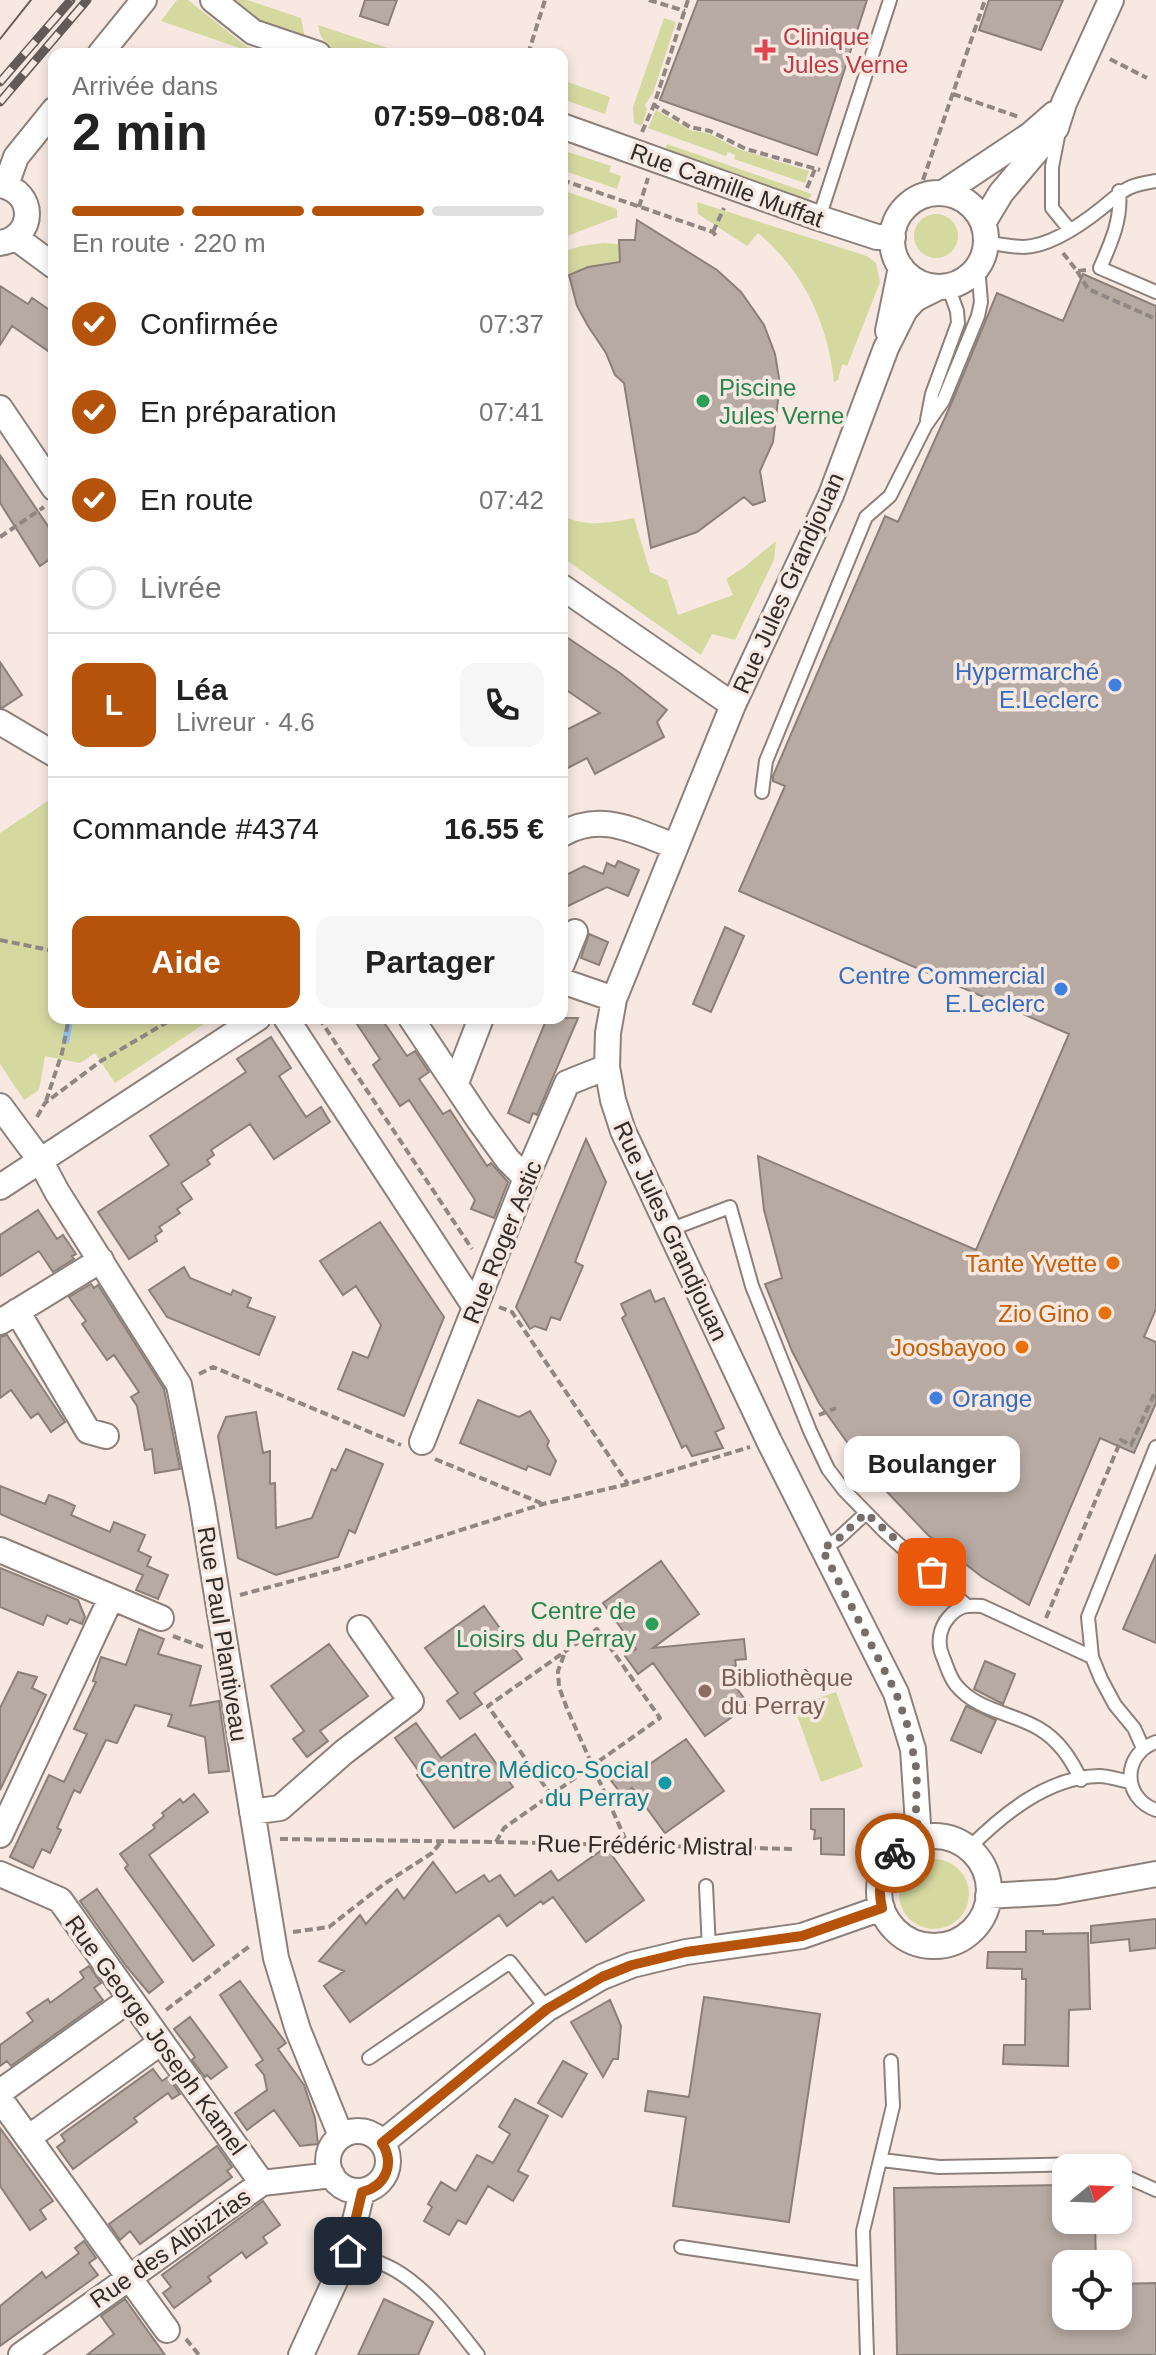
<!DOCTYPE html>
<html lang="fr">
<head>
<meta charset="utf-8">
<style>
  :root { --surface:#fff; --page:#f6f6f6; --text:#222; --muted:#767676; --line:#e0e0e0; --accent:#b45309 }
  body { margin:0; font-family:Arial,sans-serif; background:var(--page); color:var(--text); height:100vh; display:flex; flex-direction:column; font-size:30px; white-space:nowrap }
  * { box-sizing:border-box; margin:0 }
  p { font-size:26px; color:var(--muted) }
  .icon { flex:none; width:44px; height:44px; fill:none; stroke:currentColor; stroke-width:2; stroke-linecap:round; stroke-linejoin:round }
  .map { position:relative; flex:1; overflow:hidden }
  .sheet { position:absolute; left:48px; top:48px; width:520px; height:976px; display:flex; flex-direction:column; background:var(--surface); border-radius:16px; box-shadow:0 4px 12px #0003 }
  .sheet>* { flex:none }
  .needle { width:52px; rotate:71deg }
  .tools { position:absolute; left:1052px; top:2154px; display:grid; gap:16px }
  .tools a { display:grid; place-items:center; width:80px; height:80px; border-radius:16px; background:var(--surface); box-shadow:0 4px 12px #0003; font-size:40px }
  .pin { position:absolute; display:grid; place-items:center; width:68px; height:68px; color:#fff; margin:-34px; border-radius:16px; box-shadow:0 4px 12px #0006 }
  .courier { position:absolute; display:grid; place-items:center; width:80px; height:80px; margin:-40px; border:6px solid #b45309; border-radius:50%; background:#fff; color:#222; box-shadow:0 2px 10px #0007 }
  .bubble { position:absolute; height:56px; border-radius:16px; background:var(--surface); box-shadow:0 4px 12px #0003; font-size:26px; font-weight:800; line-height:56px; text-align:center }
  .headline em { font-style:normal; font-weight:800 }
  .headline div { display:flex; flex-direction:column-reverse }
  .headline { display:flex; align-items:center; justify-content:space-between; height:136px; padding:0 24px }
  h1 { font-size:52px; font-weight:800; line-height:60px }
  .bar { display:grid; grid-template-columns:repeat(4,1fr); gap:12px 8px; align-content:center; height:96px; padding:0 24px }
  .bar i { height:10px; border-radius:6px; background:var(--line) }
  .bar .active { background:var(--accent) }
  .bar p { grid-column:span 4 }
  .line { display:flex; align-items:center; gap:20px; padding:0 24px; border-top:2px solid var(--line) }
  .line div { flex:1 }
  .round { display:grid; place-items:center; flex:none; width:84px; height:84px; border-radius:16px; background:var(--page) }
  ol { padding:0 24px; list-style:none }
  li { display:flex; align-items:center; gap:24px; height:88px }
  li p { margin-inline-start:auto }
  li .icon { padding:8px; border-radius:50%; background:var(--accent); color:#fff; stroke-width:4 }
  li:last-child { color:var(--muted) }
  li i { width:44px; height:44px; border:4px solid var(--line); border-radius:50% }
  .button { display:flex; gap:16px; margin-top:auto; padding:16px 24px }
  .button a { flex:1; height:92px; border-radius:16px; background:var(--accent); color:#fff; font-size:32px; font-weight:800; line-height:92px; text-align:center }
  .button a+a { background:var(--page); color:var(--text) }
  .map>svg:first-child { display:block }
</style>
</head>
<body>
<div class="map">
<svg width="1156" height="2355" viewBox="0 0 1156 2355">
  <rect width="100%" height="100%" fill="#f7e8e2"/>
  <path fill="#d5d9a0" d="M177,0h11l58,46 24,8h-13l-96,-33z
    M226,0h21l54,18 5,25 -50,-17z
    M664,18l12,4 -23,71 -8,12 2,4 -5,17 -8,-3 -1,-16z
    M318,25l88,29h-68l-8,-2 -10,-18z
    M562,80l48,17 -5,17 -43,-15z
    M656,110l34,20 20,4 28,15 71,22 -4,12 -71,-24 1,-4 -7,-3 -2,4 -78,-28z
    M667,144l145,50 -5,8 -144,-47z
    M562,150l49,16 -2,6 12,4 -4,13 -55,-19z
    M562,190l55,19v8l-55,21z
    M697,202l170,54 9,7 4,19 -33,84 -5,-2 -4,16 -4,2c-6,-58 -30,-111 -76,-149l-11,13 -49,-32z
    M914 236a22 22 0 1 1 44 0a22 22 0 1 1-44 0Z
    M604,243l15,1 1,18 -32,5 -26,12v-27l19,-6z
    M562,515c23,13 47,8 72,3l16,54 17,8 11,35 55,-20 -7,-16 17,-11 33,-27 -2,19 -39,80 -23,-6 -11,21 -139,-98z
    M54,797v221h159l-98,65 -20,-30 -15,10 -35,-7 -6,34 -15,10 -24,-36v-231z
    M836,1692l27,75 -42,15 -27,-75z
    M899 1894a35 35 0 1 1 70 0a35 35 0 1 1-70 0Z"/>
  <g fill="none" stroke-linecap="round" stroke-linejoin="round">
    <path stroke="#93c0f9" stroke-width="7" d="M66,1040l4,-22"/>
  </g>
  <path fill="#b7aaa3" stroke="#8b7f79" stroke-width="2" d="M365,0h32l-9,25 -28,-9z
    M698,0h169l-50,155 -157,-55z
    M989,0h74l-22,50 -62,-20z
    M637,220l80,50 24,22 23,33 11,29 5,30 -7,58 -13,29 5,30 -12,4 -9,-8 -47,35 -46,16 -27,-165 -9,-8 -9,-22 -18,-27 -11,-20 -8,-31 19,-8 32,-5 -1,-22h16z
    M1083,274l73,32v1003l-12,28 12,5v61l-22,50 -34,-15 -71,167 -47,-28 -54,-42 -58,-61 -51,-71 -27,-52 -27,-67 17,-6 -18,-68 -6,-54 218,94 93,-216 -330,-143 46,-105 -12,-5v-5l112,-260 13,6 53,-118 46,-111 66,28z
    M0,286l28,18 4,-6 22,15v42l-42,-29 -12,19z
    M0,455l54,80v21l-14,10 -40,-63z
    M562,634l58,39 47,37 -10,12 7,15 -69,37 -8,-16 -25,13v-39l38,-19 -38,-26z
    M0,662l22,33 -20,13 -2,-1z
    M618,861l21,9 -11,26 -21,-9 -45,22v-32l22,-11 19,8 4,-11 8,4z
    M725,927l19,9 -33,76 -18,-8z
    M589,934l19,8 -9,23 -18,-7z
    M353,1018h28l26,38 8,-5 14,21 -10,7 24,35 7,-4 37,56 4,-3 17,19 -14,36 -23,-9 4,-9 -66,-100 -9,6 -27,-41 7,-6z
    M547,1018h31l-41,97 -4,-2 -4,10 -21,-10z
    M271,1037l20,31 -12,8 27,41 15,-10 9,15 -56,37 -24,-35 -39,26 3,5 -7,5 3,4 -29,19 11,16 -15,10 3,4 -21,14 3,4 -7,5 2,5 -28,18 -31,-47 71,-47 -19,-29 96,-64 -9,-13z
    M586,1139l20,43 -31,80 8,4 -23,54 -9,-3 -5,13 -11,-4 -5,3 -14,-22z
    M38,1210l19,29 6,-4 13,19 -4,2 2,3 -21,13 -14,-21 -39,25v-41z
    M380,1222l64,95 -40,99 -66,-27 15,-37 15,6 13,-33 -25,-39 -13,9 -23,-34z
    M184,1267l6,11 41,17 2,-5 18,8 -4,9 28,10 -16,38 -92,-38 -18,-27z
    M91,1284l3,4 4,-3 66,104 16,80 -25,4 -3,-24 -7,1 -8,-44 -6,-9 8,-5 -25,-37 -7,5 -25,-36 4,-3 -17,-24z
    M650,1290l5,12 9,-4 35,76 25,54 -9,4 8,16 -31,8 -6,-11 -4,3 -35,-77 -25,-53 4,-3 -5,-11z
    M7,1335l58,87 -14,10 -13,-19 -7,5 -20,-28 -11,8v-61z
    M478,1400l41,17 11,-6 19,30 -2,5 9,15 -6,14 -22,-9 -2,4 -66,-27z
    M256,1412l7,41 7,-2v33l5,-1 1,45 36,-10 20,-49 4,2 10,-22 37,15 -28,69 -6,-3 -11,27 -62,18 -38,-17 -20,-122 8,-19z
    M0,1486l45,18 4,-9 13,5 13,6 -4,9 39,17 4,-10 31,13 -7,16 13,6 -4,9 21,9 -10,24 -22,-9 7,-15 -143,-61z
    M1156,1554v89l-33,-14z
    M661,1561l38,53 -46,34 91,-9 2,20 -11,1 1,6 -15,1 28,38 -44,31 -52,-73 -15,11 -13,-18 11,-7 -33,-46z
    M0,1568l78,32 7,17 -3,7 -12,-5 -3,5 -20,-9 -4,10 -43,-18z
    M484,1606l38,53 -48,34 8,11 -22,15 -13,-18 11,-8 -33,-45z
    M139,1629l25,10 -6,15 43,12 -11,40 29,-5 10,70 -20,2 -4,-36 -37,-11 4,-11 -37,-10 -18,38 -11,-3 -26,53 -6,-3 -17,38 4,2 -11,23 -8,-4 -9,19 -23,-11 39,-82 15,7 23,-48 -13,-5 22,-47 -3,-1 8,-24 25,8z
    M329,1644l39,52 -48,35 8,10 -21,16 -14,-18 11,-8 -33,-45z
    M985,1661l30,13 -12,30 -29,-15z
    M18,1672l19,5 -5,11 14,7 -46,95v-82z
    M966,1706l30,14 -15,33 -30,-13z
    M416,1723l25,35 34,-24 38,53 -59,41 -37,-53 3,-2 -25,-35z
    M686,1739l38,52 -59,42 -33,-45 -10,7 -13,-17 22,-16 7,10z
    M194,1794l14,18 -59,43 65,90 -21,16 -68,-93 3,-3 -8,-11 35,-26 -2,-3 11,-9 -2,-3 18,-14 3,4z
    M811,1809h33v46l-23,-1v-16l-7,1 1,-9 -4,-1z
    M606,1847l38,53 -58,42 -33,-45 -10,7 -2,-3 -34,25 -8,-11 -149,107 -26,-36 20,-15 -25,-10 41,-46 6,9 31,-35 7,10 29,-37 23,31 28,-18 5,7 11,-7 15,21 36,-25 7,10z
    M97,1889l66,93 -14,11 -23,-27 -46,-65z
    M1156,1919v29l-26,3 -1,-12 -38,4v-17z
    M1026,1931h17v3l45,-1 2,76 -21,1 -1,56 -65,-2 1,-19h21l1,-66h-4v-10l-35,-1 1,-16h38z
    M89,1966l12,17 -7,5 9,12 -92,66 -4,-5 -7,5v-21l33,-24 -6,-8 21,-14 2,4 34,-25 -4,-6z
    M240,1981l46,62 -8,6 26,36 11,33 3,26 -18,2 -26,-36 -27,20 -12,-17 32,-23 -3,-15 -8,-10 7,-5 -43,-65z
    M704,1997l116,17 -31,208 -116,-16 13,-89 -41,-6 3,-20 41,6z
    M610,2000l11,26 -3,33h-5l-10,18 -32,-55z
    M190,2017l37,50 -16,12 -4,-4 -2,2 -13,-17 3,-3 -21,-28z
    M563,2061l24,13 -25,43 -24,-14z
    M153,2069l9,12 6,-4 12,17 -8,5 -4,-6 -34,25 3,4 -64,47 -16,-22 8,-6 -4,-6z
    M515,2099l33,17 -30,55 10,5 -15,25 -25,-15 -22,38 -8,-4 -9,15 -25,-14 8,-14 -4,-3 13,-22 15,9 21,-36 16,8 17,-29 -11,-7z
    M0,2128l53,73 -13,9 6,9 -16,11 -30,-44z
    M217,2146l15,21 -5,4 5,6 -92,67 -10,-13 -10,9 -11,-16z
    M1066,2185v35h29l1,44h-30v52h52v-32l38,-1v72h-259l-3,-167z
    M263,2201l17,24 -17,12 4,6 -21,15 -4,-6 -34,25 3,4 -37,27 -11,-15 8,-6 -9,-12z
    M84,2241l12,17 -7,5 9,12 -98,71v-40l42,-34 4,6 33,-25 -4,-5z
    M125,2299l40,56h-78l27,-21 -13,-18z
    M384,2299l49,23 -15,33h-60z"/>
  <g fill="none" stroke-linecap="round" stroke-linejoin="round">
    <g stroke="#8d807b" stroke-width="16">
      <path id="service" d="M1059,131l-7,36v41l17,21
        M1119,191c3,28 -8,52 -19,77l56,24
        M819,218l71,-218
        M986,242c12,2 25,5 38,5 26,-1 58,-23 78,-39 22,-18 23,-22 54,-27
        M927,420l5,-26 26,-71 -1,-12 -9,-25
        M762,792l4,-31 100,-244 24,-21 36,-71 17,-24 35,-85 3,-14 -3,-35
        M669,1230l61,-23 22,79 58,145 18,38 16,21 40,41 82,74
        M822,1549l16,-10 28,-26
        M1156,1742c-34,12 -34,56 0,68
        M1143,1748l-9,-20 -19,-23 -14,-26 -9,-22 -4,-40 68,-170
        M1081,1780c-10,-21 -22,-40 -43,-52 -26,-15 -62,-18 -82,-43 -6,-7 -9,-18 -13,-28 -6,-13 -4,-29 6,-40 10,-12 19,-12 33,-11l110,51
        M968,1849c34,-34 79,-72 131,-73 10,0 21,4 31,6
        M706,1886l3,63
        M369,2058l141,-96 37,47
        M882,2160l57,7 146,-3 22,4
        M1118,2173l38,17
        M681,2247l183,27
        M348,2251c16,6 33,11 47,19 34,20 59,54 83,85
        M867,2355l-4,-124 30,-125 -2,-45"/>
    </g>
    <g stroke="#8d807b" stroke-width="28">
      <path id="minor" d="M213,0l40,32 65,22
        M100,54l44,-54
        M562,126l257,92 58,19h16
        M0,185c36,6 36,52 0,58
        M6,185l10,-28 38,-47
        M892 240a47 47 0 1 1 94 0a47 47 0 1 1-94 0Z
        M943,193l87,-58 24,-21
        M983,223l18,-30 55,-65 8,-25 47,-103
        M16,238l38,28
        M888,331l13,-64
        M0,408l54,80
        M562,587l171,118
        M0,722l54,32
        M562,834c41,-23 73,-2 113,12
        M562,964l13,-32
        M562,981l52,18
        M286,1018l189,289
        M411,1018l68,102 29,40 18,18
        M456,1083l25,-65
        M0,1106l40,54 17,32 122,193 23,118 74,455 22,72 43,106
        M0,1187l258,-169
        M17,1311l71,120 18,5
        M0,1322l101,-62
        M422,1442l104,-264 41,-95 40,-16
        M0,1550l161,68
        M252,1812l28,-4 64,-56 67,-51 -51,-73
        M0,1835l111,-237
        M879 1891a55 55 0 1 1 110 0a55 55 0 1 1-110 0Z
        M919,1839l-6,-90 -17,-56 -127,-252 -146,-310 -10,-31 -6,-33 1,-34 6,-34 119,-294 98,-210 55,-147 19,-38 10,-11 24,-12
        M0,1874l60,26 202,283
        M988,1896l69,-4 99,-18
        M0,2092l129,-92
        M0,2099l167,231
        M328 2161a30 30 0 1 1 60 0a30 30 0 1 1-60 0Z
        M28,2138l132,-95
        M382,2143l165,-134 55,-32 30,-12 54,-13 116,-16 80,-28
        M21,2355l241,-172 70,-8
        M301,2355l45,-98 16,-65"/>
    </g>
    <path stroke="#908682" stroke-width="4" stroke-dasharray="8 4" stroke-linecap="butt" d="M649,0l36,11
      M688,0l-34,105 36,22 20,4 36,18 74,21
      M414,54l1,-2
      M528,54l17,-54
      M1110,59l37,19
      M953,94l66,23
      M642,132l12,-27
      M562,180l151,52 3,4
      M923,180l62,-180
      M807,188l8,-19
      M53,200l1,-47
      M639,207l9,-29
      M713,232l11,-24
      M1063,253l14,18 9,-1
      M1077,271l11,18 68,30
      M0,537l44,-30
      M0,940l54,11
      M319,1018l153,231
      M46,1101l16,-48 7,-35
      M37,1117l8,-14 56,-42 73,-43
      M499,1307l13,5 116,172
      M199,1374l14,-7 188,78
      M819,1415l17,-7
      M435,1459l106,44
      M240,1595l104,-28 199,-63 85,-20 122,-37
      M1046,1618l75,-178 10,5 25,-55
      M173,1636l30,11
      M564,1655l-6,16 1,16 9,24 60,134
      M280,1839l216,3 8,-14 156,-110 -63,-89 -109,77 63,89
      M496,1842l298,7
      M293,1932l36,-5 55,-43 48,-31 9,-11
      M166,2010l85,-65
      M186,2339l13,16"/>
    <use href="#service" stroke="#fff" stroke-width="12"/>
    <use href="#minor" stroke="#fff" stroke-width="24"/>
    <path stroke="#645b58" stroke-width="2" d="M0,39l31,-39"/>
    <g stroke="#645b58" stroke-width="9">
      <path id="rail" d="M0,82l71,-82
        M0,102l87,-102"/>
    </g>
    <use href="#rail" stroke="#f7e8e2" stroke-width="6" stroke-dasharray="18" stroke-linecap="butt"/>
  </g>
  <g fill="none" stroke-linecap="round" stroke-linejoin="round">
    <path stroke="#776e6a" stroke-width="8" stroke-dasharray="0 14.4" d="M895,1853l24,-14 -3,-30 1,-37 -9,-45 -12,-34 -74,-144 16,-10 28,-26 66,59"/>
    <path stroke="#b45309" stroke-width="10" d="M348,2251l14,-59c24,-6 33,-28 20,-49l165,-134 55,-32 30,-12 54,-13 116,-16 80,-28c-5,-21 -1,-39 13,-55"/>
  </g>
  <path fill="#e0444e" stroke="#f7e8e2" stroke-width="3" d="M761 38h8v8h8v8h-8v8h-8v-8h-8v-8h8z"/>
  <g fill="#2e9e5b" stroke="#f7e8e2" stroke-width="3">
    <circle cx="703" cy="401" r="8"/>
    <circle cx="652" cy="1624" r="8"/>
  </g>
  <g fill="#3f7fe0" stroke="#f7e8e2" stroke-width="3">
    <circle cx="1115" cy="685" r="8"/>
    <circle cx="1061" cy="989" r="8"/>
    <circle cx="936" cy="1398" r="8"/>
  </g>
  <g fill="#e8710a" stroke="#f7e8e2" stroke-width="3">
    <circle cx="1113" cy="1263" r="8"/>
    <circle cx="1105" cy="1313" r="8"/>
    <circle cx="1022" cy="1347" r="8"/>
  </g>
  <circle fill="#8d6e63" stroke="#f7e8e2" stroke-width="3" cx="705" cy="1691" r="8"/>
  <circle fill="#0f9aa8" stroke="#f7e8e2" stroke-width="3" cx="665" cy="1783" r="8"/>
  <g text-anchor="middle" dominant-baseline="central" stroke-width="7" stroke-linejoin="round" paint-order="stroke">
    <g font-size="24" fill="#be3a42" stroke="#f7e8e2" text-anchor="start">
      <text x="783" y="36">Clinique<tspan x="783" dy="28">Jules Verne</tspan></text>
    </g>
    <g font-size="24" fill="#322c2a" stroke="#f7e8e2">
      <text transform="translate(727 185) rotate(20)">Rue Camille Muffat</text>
      <text transform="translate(788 583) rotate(-66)">Rue Jules Grandjouan</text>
      <text transform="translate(671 1231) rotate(65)">Rue Jules Grandjouan</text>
      <text transform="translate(502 1242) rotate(-68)">Rue Roger Astic</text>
      <text transform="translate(223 1634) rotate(81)">Rue Paul Plantiveau</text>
      <text transform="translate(645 1845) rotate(1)">Rue Frédéric Mistral</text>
      <text transform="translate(156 2035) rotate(54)">Rue George Joseph Kamel</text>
      <text transform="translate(170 2248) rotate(-35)">Rue des Albizzias</text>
    </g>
    <g font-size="24" fill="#27864d" stroke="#f7e8e2" text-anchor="start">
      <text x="719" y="387">Piscine<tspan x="719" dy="28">Jules Verne</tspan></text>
      <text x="636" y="1610" text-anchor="end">Centre de<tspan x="636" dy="28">Loisirs du Perray</tspan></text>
    </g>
    <g font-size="24" fill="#366cbe" stroke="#f7e8e2" text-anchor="end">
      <text x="1099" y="671">Hypermarché<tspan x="1099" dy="28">E.Leclerc</tspan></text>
      <text x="1045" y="975">Centre Commercial<tspan x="1045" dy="28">E.Leclerc</tspan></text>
      <text x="952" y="1398" text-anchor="start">Orange</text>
    </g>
    <g font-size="24" fill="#c56008" stroke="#f7e8e2" text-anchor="end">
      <text x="1097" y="1263">Tante Yvette</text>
      <text x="1089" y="1313">Zio Gino</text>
      <text x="1006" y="1347">Joosbayoo</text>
    </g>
    <g font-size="24" fill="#785e54" stroke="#f7e8e2" text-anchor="start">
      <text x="721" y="1677">Bibliothèque<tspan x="721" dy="28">du Perray</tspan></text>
    </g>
    <g font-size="24" fill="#0d838f" stroke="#f7e8e2" text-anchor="end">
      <text x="649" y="1769">Centre Médico-Social<tspan x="649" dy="28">du Perray</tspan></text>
    </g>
  </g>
</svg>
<div class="tools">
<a><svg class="needle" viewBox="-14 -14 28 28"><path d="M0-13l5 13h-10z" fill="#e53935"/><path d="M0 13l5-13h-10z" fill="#767676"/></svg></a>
<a><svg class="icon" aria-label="locate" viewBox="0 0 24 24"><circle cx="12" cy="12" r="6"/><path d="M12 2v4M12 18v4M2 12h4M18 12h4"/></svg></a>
</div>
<div class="pin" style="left:932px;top:1572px;background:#ea580c"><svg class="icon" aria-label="bag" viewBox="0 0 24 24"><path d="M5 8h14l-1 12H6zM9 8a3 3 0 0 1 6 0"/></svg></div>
<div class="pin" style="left:348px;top:2251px;background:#1f2937"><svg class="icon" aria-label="home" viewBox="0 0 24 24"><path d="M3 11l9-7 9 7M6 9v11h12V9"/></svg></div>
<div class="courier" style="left:895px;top:1853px"><svg class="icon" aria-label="bike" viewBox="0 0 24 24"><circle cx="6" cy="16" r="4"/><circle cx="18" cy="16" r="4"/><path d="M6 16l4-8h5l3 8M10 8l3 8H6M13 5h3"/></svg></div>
<div class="bubble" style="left:844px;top:1436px;width:176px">Boulanger</div>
<section class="sheet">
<div class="headline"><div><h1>2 min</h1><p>Arrivée dans</p></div><em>07:59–08:04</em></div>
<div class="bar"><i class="active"></i><i class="active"></i><i class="active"></i><i></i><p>En route · 220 m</p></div>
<ol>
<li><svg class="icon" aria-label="check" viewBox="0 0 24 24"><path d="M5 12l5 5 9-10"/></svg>Confirmée<p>07:37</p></li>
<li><svg class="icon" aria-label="check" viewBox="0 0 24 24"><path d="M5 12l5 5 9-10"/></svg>En préparation<p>07:41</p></li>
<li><svg class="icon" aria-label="check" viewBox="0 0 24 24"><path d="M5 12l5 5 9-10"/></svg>En route<p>07:42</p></li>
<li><i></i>Livrée</li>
</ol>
<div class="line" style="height:144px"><b class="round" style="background:var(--accent);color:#fff">L</b><div><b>Léa</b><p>Livreur · 4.6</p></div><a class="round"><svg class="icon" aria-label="phone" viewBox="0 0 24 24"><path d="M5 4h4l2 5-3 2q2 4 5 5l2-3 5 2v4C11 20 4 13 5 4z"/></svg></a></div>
<div class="line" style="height:104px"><div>Commande #4374</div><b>16.55 €</b></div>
<div class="button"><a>Aide</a><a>Partager</a></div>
</section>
</div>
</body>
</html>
